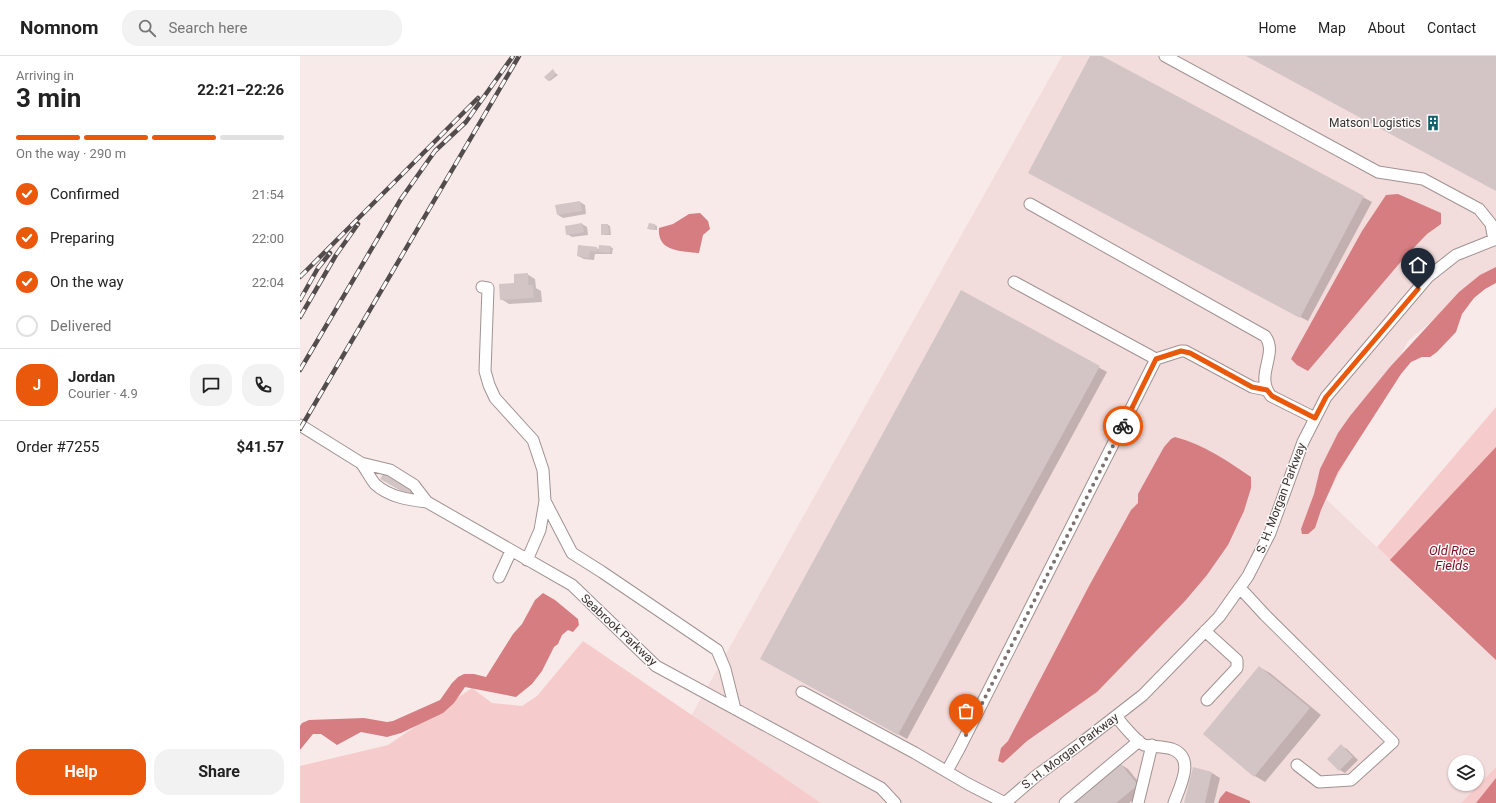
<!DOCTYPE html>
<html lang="en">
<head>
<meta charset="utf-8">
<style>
  :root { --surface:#fff; --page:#f2f2f2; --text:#222; --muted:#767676; --line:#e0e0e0; --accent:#ea580c }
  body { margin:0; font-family:Roboto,sans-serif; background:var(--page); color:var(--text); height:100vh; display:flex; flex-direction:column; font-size:15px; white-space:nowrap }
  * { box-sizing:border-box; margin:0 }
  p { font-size:13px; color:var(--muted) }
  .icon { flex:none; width:22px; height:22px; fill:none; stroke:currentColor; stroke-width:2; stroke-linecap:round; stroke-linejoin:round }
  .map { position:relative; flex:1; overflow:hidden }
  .panel { display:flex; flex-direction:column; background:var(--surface); width:300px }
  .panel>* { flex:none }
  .tools { position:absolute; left:1148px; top:699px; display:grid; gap:8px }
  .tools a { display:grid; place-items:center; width:36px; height:36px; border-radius:50%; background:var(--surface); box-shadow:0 1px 3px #0004; font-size:20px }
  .pin { position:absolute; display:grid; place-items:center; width:34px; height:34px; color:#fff; margin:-41px -17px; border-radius:50% 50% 50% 0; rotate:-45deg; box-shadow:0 0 4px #0007 }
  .pin .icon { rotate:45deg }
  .courier { position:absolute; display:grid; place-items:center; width:40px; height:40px; margin:-20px; border:3px solid #ea580c; border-radius:50%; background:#fff; color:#222; box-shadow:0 1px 5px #0007 }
  .summary em { font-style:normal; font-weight:700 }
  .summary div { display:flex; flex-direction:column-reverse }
  .summary { display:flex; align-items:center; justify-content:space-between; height:68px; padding:0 16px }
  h1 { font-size:26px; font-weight:700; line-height:30px }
  .bar { display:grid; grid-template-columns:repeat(4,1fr); gap:6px 4px; align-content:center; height:48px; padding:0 16px }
  .bar i { height:5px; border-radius:3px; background:var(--line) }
  .bar .active { background:var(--accent) }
  .bar p { grid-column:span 4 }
  .line { display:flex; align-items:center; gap:10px; padding:0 16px; border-top:1px solid var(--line) }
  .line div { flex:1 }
  .round { display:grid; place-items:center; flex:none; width:42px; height:42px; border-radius:16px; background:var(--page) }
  ol { padding:0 16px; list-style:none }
  li { display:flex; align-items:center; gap:12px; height:44px }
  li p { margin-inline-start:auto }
  li .icon { padding:4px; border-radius:50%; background:var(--accent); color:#fff; stroke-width:4 }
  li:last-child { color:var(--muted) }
  li i { width:22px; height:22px; border:2px solid var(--line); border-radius:50% }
  .primary-button { display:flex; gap:8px; margin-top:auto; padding:8px 16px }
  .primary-button a { flex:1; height:46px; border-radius:16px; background:var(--accent); color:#fff; font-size:16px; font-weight:700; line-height:46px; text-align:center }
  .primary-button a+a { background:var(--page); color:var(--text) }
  header { display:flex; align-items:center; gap:24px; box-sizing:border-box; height:56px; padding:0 20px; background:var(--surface); border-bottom:1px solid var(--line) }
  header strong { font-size:19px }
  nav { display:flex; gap:22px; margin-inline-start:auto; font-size:14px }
  .search { width:280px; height:36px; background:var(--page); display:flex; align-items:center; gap:10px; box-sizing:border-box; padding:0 14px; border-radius:16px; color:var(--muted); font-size:15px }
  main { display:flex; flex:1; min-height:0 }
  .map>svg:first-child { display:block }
</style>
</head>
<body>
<header>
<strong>Nomnom</strong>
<div class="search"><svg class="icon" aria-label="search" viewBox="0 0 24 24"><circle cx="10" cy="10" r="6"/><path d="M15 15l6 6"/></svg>Search here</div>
<nav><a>Home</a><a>Map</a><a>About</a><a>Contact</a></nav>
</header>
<main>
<section class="panel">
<div class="summary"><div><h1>3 min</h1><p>Arriving in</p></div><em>22:21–22:26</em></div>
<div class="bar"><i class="active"></i><i class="active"></i><i class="active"></i><i></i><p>On the way · 290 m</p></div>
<ol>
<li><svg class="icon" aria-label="check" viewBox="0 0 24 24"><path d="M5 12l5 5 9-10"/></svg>Confirmed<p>21:54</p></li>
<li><svg class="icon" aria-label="check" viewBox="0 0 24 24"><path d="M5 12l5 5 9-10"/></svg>Preparing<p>22:00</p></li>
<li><svg class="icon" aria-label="check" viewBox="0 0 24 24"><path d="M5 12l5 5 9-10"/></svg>On the way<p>22:04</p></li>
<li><i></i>Delivered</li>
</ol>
<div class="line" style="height:72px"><b class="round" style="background:var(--accent);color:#fff">J</b><div><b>Jordan</b><p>Courier · 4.9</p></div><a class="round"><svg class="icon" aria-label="chat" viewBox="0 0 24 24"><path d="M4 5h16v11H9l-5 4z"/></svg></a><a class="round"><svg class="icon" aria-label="phone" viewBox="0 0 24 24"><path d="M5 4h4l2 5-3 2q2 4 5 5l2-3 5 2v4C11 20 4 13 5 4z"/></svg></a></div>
<div class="line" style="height:52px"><div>Order #7255</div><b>$41.57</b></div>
<div class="primary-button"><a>Help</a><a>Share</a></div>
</section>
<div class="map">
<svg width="1196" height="747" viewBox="0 0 1196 747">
  <rect width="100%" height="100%" fill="#f9eaea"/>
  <path fill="#f3dcdc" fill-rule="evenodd" d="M762,0h434v213l-88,72 -82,158 170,161v107l-35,36h-640l-130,-87zM1155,706h22v22h-22z"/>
  <path fill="#f6cbcb" d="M1196,351v253l-119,-113z
    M283,585l238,162h-521v-37l88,-21 84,-57 20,15 30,3 15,-10z
    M1196,711v36h-35z"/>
  <path fill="#d57d81" d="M1098,138l43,19v11l-14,10 -23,24 -96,113 -11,-6 -6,-6 71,-128 24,-36z
    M400,157l8,8 2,8 -7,6 -4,18c-18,-2 -42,-1 -40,-25l14,-4 16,-10z
    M1196,211v16l-11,6 -11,9 -12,16 -6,18 -19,20 -7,5h-8l-11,5 -10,12 -63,98 -17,38 -6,18 -7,6h-6l-1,-5 13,-35 6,-25 18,-36 12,-17 40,-49 69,-75 21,-17z
    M875,381c30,8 51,23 76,40v11l-7,23 -16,34 -21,30 -22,26 -88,91 -70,49 -24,22 -5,-2 3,-13 7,-7 81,-155 42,-76 7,-7v-9l26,-47 7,-8z
    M1196,391v213l-106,-100z
    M243,537l12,7 23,19 1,6 -6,7 -5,-2 -6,5 -4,9 -4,3 -12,24 -10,13 -16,13 -51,-10 -11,16 -11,10 -42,20 -14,4 -26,-5 -24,13 -16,-11h-8l-13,16v-24l2,-3 7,-3 55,-2 23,4 6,-1 47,-21 12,-17 6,-6 6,-3h10l12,3 27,-43 9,-10 13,-24z
    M1196,722v25h-20z
    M926,735l24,10v2h-32l2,-5z"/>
  <path fill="#0003" d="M791,0h9l272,146 -64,119 -271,-144z
    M253,15l5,4 -8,6 -2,-1z
    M280,146l5,3 1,9 -23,4 -5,-3z
    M282,168l5,3 1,8 -16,2 -5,-3z
    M308,169l2,1 1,9h-6l-3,-1z
    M355,169l2,1v4l-8,-1z
    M279,190l20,3 11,-2 3,1 -1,6h-17l-1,6 -10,-1 -6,-3z
    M227,218l8,5 1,9 5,3 1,11 -33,2 -8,-5 14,-15z
    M662,236l145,80 -200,367 -146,-80z
    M81,423l36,13 -4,5z
    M959,611l11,6 51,42 -56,67 -10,-6z
    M1041,690l6,3 11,11 -13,13 -5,-3z
    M820,708l8,5 17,21 -16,13h-55z
    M912,717l8,5 -6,25h-29z"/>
  <path fill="#d3c5c5" d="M790,0h12l262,140 -64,122 -272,-145z
    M946,0h250v135z
    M253,13l3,5 -8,7 -4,-4z
    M280,145l2,10 -25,4 -2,-10z
    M282,167l2,9 -18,3 -1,-9z
    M349,167l6,1v6l-8,-1z
    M301,168h7l1,10 -8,1z
    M278,189l19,2v5l-7,-1 -1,7 -12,-2z
    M299,189l12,1 -1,7 -12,-1z
    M228,217v12h5l1,13 -34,2 -1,-16 15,-1v-9z
    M661,234l139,76 -202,369 -138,-76z
    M85,415l28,17 -5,7 -28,-16z
    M959,610l51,42 -56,69 -51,-43z
    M1041,688l12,13 -14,14 -12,-12z
    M820,707l18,22 -22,18h-44z
    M893,711l19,5 -7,31h-21z"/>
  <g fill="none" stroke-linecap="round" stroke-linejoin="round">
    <g stroke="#a09292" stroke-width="13">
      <path id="minor" d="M865,0l213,116 45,7 56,30 12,15 3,16
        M730,148l235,132c14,18 -11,39 6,60l44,22
        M714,226l142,77 25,-8h4l67,36 15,3
        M182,231l6,1 -3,83 4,14 6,13 38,42 10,30 2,31 -5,29 -13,30
        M0,369l61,38 29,7 24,15 13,17 145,83 84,81 225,122 14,15
        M61,407c5,6 9,15 14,21 14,13 34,16 52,18
        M245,445l27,52 30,19 115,78 8,19 10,40
        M199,521l12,-26
        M940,532l25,27 128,127 -42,38 -32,2 -22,-17
        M905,575l32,29v8l-30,32
        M502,636l113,61 53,31 37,19
        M816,660c5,7 21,26 28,29 9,2 19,1 28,4 24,9 8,37 2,54
        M647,715l12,-22 197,-390
        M705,747l31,-27 44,-32 63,-49 76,-78 29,-41 22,-43 33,-91 23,-45 102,-120 28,-22 40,-16
        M765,747l74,-62
        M838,747l14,-58"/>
    </g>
    <use href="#minor" stroke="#fff" stroke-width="11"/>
    <g stroke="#534c4c" stroke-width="4.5">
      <path id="rail" d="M0,221l178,-179
        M0,244l18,-32 12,-15
        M0,261l36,-62 22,-31
        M0,314l101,-171 34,-48 31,-29 47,-66
        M0,373l219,-373"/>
    </g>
    <use href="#rail" stroke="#fdfafa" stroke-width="3" stroke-dasharray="9" stroke-linecap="butt"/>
  </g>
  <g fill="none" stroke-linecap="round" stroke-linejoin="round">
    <path stroke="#7c7272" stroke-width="4" stroke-dasharray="0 7.2" d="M666,679l157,-309"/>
    <path stroke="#ea580c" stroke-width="5" d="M823,370l33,-67 25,-8 9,2 62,34 15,3 5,6 43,22 11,-21 92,-108"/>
  </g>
  <defs>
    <g id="building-bare" transform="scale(1.2)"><path d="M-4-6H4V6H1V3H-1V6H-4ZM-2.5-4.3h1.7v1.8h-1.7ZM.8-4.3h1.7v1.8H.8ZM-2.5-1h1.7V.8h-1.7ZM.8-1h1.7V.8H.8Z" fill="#12616a" stroke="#fdfafa" stroke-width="2.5" paint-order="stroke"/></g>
  </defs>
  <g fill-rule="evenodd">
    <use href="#building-bare" x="1133" y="67"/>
  </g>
  <g text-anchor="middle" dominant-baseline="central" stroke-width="3" stroke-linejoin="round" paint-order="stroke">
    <g font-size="12" fill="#383232" stroke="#fdfafa" text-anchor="end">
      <text x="1121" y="67">Matson Logistics</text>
    </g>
    <g font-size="12" fill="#383232" stroke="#fdfafa">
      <text transform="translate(981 442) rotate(-69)">S. H. Morgan Parkway</text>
      <text transform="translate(319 574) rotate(43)">Seabrook Parkway</text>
      <text transform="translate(770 695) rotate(-37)">S. H. Morgan Parkway</text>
    </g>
    <g font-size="13" font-style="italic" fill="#7b0f25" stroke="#fdfafa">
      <text x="1152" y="494">Old Rice<tspan x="1152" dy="15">Fields</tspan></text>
    </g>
  </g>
</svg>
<div class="tools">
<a><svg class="icon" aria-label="layers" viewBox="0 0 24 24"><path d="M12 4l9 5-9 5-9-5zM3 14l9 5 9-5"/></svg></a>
</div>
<div class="pin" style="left:666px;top:679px;background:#ea580c"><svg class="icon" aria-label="bag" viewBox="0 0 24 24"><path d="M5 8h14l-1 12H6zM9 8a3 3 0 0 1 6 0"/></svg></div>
<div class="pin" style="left:1118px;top:233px;background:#1f2937"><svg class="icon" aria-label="home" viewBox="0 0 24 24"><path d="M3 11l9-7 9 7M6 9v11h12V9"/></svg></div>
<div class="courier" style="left:823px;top:370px"><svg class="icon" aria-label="bike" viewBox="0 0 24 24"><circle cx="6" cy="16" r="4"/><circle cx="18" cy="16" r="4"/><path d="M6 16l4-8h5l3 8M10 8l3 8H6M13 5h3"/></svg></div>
</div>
</main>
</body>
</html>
